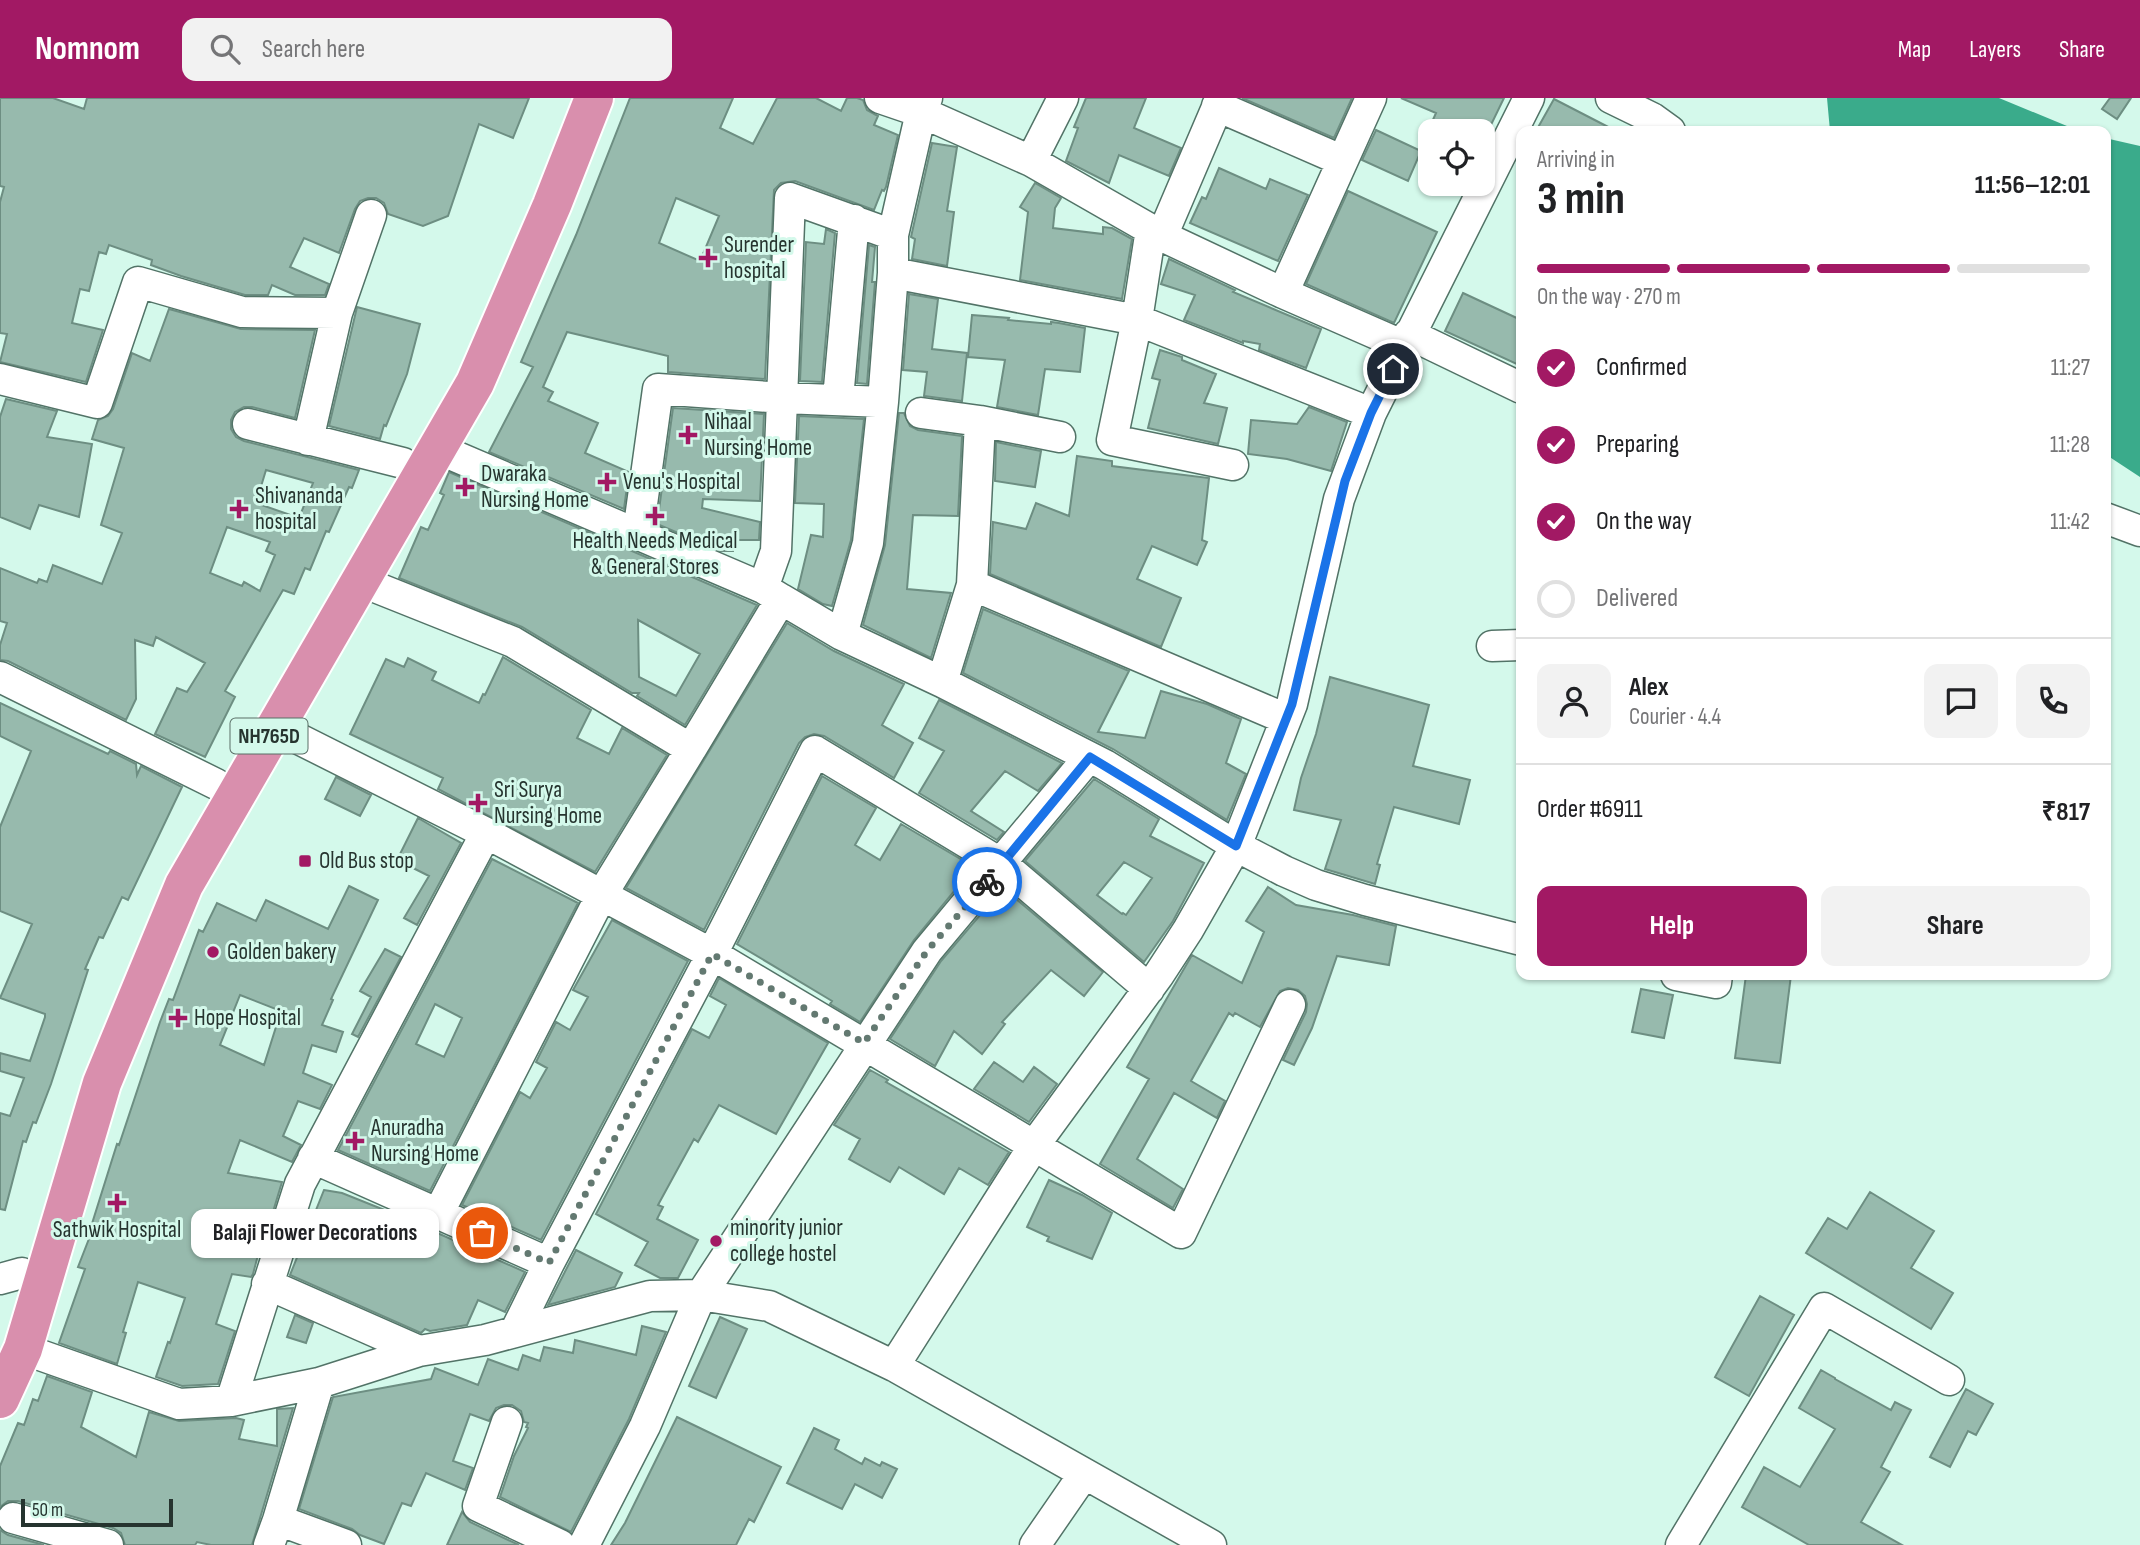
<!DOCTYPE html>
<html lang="en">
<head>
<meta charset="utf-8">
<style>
  :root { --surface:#fff; --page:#f2f2f2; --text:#202124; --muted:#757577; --line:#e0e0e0; --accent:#a21964 }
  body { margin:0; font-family:"Sofia Sans Condensed",sans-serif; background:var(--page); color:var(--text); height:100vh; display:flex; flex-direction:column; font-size:26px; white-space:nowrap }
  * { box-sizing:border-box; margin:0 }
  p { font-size:23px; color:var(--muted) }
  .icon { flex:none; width:38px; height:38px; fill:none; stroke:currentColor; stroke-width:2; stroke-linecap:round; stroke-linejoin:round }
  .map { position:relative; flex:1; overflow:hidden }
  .sheet { position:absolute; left:1516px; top:28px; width:595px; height:854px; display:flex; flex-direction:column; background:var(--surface); border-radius:14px; box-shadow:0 2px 5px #0004 }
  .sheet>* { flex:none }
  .tools { position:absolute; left:1418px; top:21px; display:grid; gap:14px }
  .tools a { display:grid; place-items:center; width:77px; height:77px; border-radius:14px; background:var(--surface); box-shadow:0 2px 5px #0004; font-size:35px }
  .scale { position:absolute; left:21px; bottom:18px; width:152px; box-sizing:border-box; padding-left:7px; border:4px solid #26342f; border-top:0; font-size:19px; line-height:24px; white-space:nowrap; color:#26342f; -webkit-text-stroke:5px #d4f9eb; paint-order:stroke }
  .pin { position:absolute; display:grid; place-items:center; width:60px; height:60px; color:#fff; margin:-30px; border:4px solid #fff; border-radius:50%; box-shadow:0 2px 7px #0007 }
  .courier { position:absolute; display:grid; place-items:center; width:70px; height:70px; margin:-35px; border:5px solid #1a73e8; border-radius:50%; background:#fff; color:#222; box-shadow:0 2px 9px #0007 }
  .bubble { position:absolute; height:49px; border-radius:14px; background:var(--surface); box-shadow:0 2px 5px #0004; font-size:23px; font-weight:700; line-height:49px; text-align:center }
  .summary em { font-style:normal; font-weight:700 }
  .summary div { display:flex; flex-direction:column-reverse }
  .summary { display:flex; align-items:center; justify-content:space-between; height:119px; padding:0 21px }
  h1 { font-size:46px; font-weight:700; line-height:52px }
  .bar { display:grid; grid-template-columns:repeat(4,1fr); gap:10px 7px; align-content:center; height:84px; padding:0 21px }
  .bar i { height:9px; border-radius:5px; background:var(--line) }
  .bar .active { background:var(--accent) }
  .bar p { grid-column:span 4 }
  .line { display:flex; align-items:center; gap:18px; padding:0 21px; border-top:2px solid var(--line) }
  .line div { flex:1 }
  .round { display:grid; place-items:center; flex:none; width:74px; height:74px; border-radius:14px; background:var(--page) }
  ol { padding:0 21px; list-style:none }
  li { display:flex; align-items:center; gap:21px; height:77px }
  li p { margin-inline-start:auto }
  li .icon { padding:7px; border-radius:50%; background:var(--accent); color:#fff; stroke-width:4 }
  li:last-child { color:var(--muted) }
  li i { width:38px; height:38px; border:4px solid var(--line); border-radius:50% }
  .button { display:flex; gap:14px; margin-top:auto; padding:14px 21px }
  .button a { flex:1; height:80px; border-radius:14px; background:var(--accent); color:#fff; font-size:28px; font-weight:700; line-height:80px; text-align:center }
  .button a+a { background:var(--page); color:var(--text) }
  header { display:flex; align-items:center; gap:42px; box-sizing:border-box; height:98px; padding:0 35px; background:var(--accent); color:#fff }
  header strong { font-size:33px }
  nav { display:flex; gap:38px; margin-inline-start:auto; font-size:24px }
  .search { width:490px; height:63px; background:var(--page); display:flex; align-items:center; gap:18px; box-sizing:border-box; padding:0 24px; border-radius:14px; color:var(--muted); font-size:26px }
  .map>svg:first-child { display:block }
</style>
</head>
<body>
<header>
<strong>Nomnom</strong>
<div class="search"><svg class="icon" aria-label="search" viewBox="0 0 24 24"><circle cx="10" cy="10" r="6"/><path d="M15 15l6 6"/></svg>Search here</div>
<nav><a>Map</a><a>Layers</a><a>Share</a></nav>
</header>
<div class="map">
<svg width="2140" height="1447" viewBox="0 0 2140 1447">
  <rect width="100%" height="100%" fill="#d4f9eb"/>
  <path fill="#3aab8b" d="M1827,0h172l80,33h-249z
    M2105,40l35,8v331l-35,-23z"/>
  <path fill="#97baad" stroke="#6d8e82" stroke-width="2" fill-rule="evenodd" d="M0,0h53l31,11 3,-11h442l-16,40 -34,-14 -31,92 -25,10 -35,-12 -4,-11 -8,-5h-8l-8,3 -5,8 -16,44 -35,-15 -14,29 39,17 -4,11h-30l-23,-10 -4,10h-23l-64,-19 -30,-11 1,-5 -43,-15 -3,9 -7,-2 -10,39 -9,-2 -8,34 31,7 -17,52 -86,-20 7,-28 -7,-1v-131l4,-15 -4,-1z
    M630,0h103l-13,30 33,16 24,-46h39l25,13 6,-13h10l6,2 4,10 11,6 -4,9 24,10 -12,52 -2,4 -2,-1 -8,20 -79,-29 -14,2 -7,7 -9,189 -97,-7v-16l-101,-24 -24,55 10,5 -5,9 50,22 -13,30 44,19 -5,37 -135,-57 44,-85 -12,-5 55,-127zM676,100l43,18 -19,45 -41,-18z
    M1086,0h60l-12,30 47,20 -12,28 -50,-21 -10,28 -43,-22 12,-33 -4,-1z
    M1242,0h110l-18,40z
    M1401,0h103l-16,33h-60l8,-18z
    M2110,0h21l-14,21 -15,-10z
    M1554,1l62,32h-80z
    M1376,32l45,21 -13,30 -46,-21z
    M932,45l25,4 -10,64 7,1 -7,54 -35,-7 3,-20 -4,-2z
    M1219,70l47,21 4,-10 38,16 -30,66 -88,-38 12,-26 4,2z
    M1035,85l26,15 -6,10 -2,20 50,6v-7l9,1 20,11 -10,60 -102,-19 8,-68 -8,-5z
    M1348,93l89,41 -43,91 -88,-39z
    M826,131l9,4 -13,149 -22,-1 6,-139 18,2z
    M869,147l6,2 -3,35h3l-8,102 -10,-1z
    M1169,161l66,31 -2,2 88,37 -15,39 -47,-18 1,-6 -17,-3v2l-59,-23 11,-25 -34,-11z
    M1463,195l58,27v46l-76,-35z
    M909,196l29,5 -6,50 35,4 -5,48 -38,-5 3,-24 -24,-2z
    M357,209l63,17 -13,50 -21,52 -2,-1 -4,14 -51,-13z
    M169,211l72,20 74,1 -20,88 -43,-11h-8l-9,5 -4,8v9l5,8 8,4 115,29 -7,18 -3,-1 -20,45 -3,-1 -16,39 -5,-2 -11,26 -11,-4 -58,101 10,6 -30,60 -50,-23 22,-46 10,4 18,-29 -49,-26 -3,9 -18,-6 1,59 -10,21 -118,-59 -8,-1v-15l7,-22 -7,-2v-53l37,15 2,-4 8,3 6,-17 49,19 20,-51 -21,-8 23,-77 -32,-9 6,-19 10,-4 5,-7 19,-56 18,8zM266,372l47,13 -14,35 -43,-15zM227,429l43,15 -4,9 9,4 -15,36 -16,-9 -2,4 -32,-13z
    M972,217l37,3 -1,2 43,4v-2l8,1 26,5 -5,44 -35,-3 -7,46 -41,-8 8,-47 -37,-3z
    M1160,252l22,7v3l34,14 -12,29 23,5 -9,36 -70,-16 12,-48 -8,-2z
    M6,301l51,12 -10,26 45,7 -13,73 -40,-12 -9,24 -30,-12v-100z
    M1309,309l38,15 -16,49 -44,-12 -39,-5 3,-34 46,4z
    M673,310l91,6 -4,87 -57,-2 -1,9 58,14 -1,18h-25l-1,11h-13l-63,-27z
    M899,315h5l6,13 8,4 44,6 -4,80 -45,-1 -6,74 44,4 -20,65 -68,-33 22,-80z
    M799,318l65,3 -13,121 -19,66 -9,-2 -25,-15 13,-54 12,2 1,-33 -29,-1z
    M996,344l45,9 -6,36 -40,-6z
    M1077,358l35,5v5l97,12 -7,62 5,2 -10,23 -45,-19 -15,33 44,19 -20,49 -171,-73 3,-52 33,7 10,-26 33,13z
    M449,374l308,133 -72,120 -48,-29 2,-3h-7l-110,-66 -123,-49 22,-51 7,3 16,-35 -4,-2zM638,522l62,34 -24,42 -37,-19z
    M983,511l146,62 -31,61 47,6 16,-47 46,13 34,15 -15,44 20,11 -19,46 -114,-71 -150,-76z
    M787,525l47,28 70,33 -22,41 31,18 -19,35 -70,-42 -10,-2 -9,3 -6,6 -95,187 -78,-42z
    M503,559l88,53 -14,28 32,16 13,-26 45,27 -72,117 -157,-83 5,-11 -93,-44 36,-75 18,8 4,-9 28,14 -4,8 47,23 4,-9 2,1z
    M1330,579l99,28 -16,61 57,14 -11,44 -65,-17 -17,57 3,1 -5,19 -50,-15 16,-49 -47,-10 7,-32 15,-44z
    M939,602l123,63 -24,28 -33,-20 -34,40 33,21 -7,8 -78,-47 25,-42 -25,-13z
    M0,605l108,51 2,-3 26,13 1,11 4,-9 41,21 -54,113 -6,-3 -19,41 -4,-1 -14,32 3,1 -37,114 -15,39 -3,-1 -7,20 -3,-1 -18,69 -5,-1v-96l10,3 14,-38 -24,-7v-18l30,8 15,-44v-3l-45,-16 32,-74 -32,-13v-84l31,-76 -31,-15z
    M822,678l54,32 -21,37 25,15 21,-36 73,43 -60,73 -54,82 -30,-18 2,-3 -95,-57z
    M336,679l35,18 -11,21 -35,-17z
    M1094,681l65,40 -9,17 54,27 -31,58 -29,41 -119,-101zM1124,764l28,16 -26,37 -3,-2 -1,1 -25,-19z
    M418,720l43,25 -44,82 -13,-7 25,-42 -32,-16z
    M492,761l86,44 -148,288 -92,-41zM435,906l27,14 -18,39 -28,-13z
    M349,788l29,14 -47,99 2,1 -11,25 21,7 -7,20 -24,-7 -9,28 29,12 -12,24 -22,-8 -15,35 18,9 -9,17 -52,-22 -12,33 54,9 -13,43h-3l-13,49 -2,3 -19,-3 -16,50 19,7 -17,53 -36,2 -26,-9 12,-35 2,1 15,-45 -47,-16 -15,50 3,1 -9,31 -58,-21 26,-74 -7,-2 14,-36 -2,-1 27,-86 2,1 41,-123 9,-23 4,1 26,-70 4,2 14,-29 39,18 10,-21 62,29zM240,897l41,16 -17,54 -44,-20z
    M1268,789l28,18 57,10 43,11 -7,39 -52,-9 -25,72 -18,37 -11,-5 23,-48 1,-8 -2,-8 -7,-6 -10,-2 -8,3 -20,36 -25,-14 -2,3 -4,-3 -38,68 34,20 -8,17 -43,-25 -37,66 46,30 -10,19 -73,-44 49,-85 -22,-12 65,-112 50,28 22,-51 -18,-11z
    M1003,790l100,84 -19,24 -33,-26 -49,52 3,2 -23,30 -28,-23 -19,35 -45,-27 51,-78z
    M612,822l76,41 -147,279 -79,-35 58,-113 10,6 17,-30 -11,-6 20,-40 14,8 18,-33 -15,-7z
    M385,851l16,8 -43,80 -6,-3 19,-37 -11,-6z
    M1746,877h45l-11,88 -45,-5z
    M719,880l109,65 -52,91 -57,-29 -21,37 -4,-3 -36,66 5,2 -6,12 41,21 -20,38h-18l-25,-13 13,-23 -52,-28 96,-185 17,9 17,-33 -16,-9z
    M1641,891l32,6 -9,43 -32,-6z
    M994,964l29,20 11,-15 23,17 -28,38 -55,-33z
    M870,972l18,10 -2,2 123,70 -21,33 -29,-17 -15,26 -45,-27 -9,15 -41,-23 11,-20 -26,-14z
    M1049,1082l33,15 30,18 -20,46 -45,-18 2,-4 -22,-10z
    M324,1092l18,3 55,22 128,57 -20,40 -27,-12 -11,25 -37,6 -5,-2 -4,4 -131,-58z
    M1870,1094l64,39 -23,37 42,25 -22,36 -125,-76 22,-35 19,11z
    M576,1152l46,23 -7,14 -67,18z
    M1760,1198l34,19 -45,81 -34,-19z
    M295,1217l18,8 -7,20 -19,-6z
    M720,1219l27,12 -31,69 -27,-12z
    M642,1228l24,6 -37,87 -58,113 -71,-35 14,-41 14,-28 -2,-1 2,-4 -4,-1 -3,-11 -9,-6h-8l-8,3 -7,13 -19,-7 -17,47 20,7 -8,22 -39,-17 -15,33 -9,-3 -18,41 -24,-9 -8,-6 -53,-20 34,-112 98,-18 4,-11 43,17 10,-26 30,11 5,-15 17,6 4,-14 29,6 2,-13 61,15z
    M1821,1272l14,8v1l56,31 4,-8 16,8 -30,57 9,5 -29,50 41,23h-93l-67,-38 22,-40 36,20 35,-58 -36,-21z
    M47,1278l45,16 -11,35 55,30 13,-45 30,9 57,-3 8,2 -5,19 38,7v-37l16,-1 -41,137h-41l-14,-3 -2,3h-70l-4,-12 -8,-5 -95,-27h-10l-8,6v-41l18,-43 6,2 9,-26 5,2z
    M1966,1291l27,15 -17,31 -8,-4 -18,36 -20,-10z
    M677,1319l104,50 -27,55 -5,-3 -13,26h-125l14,-22z
    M814,1330l25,12 -4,9 27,15 3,-6 15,8 2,-4 15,7 -15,29 -27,-14 -13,25 -55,-26z
    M462,1414l8,10 49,23h-72z
    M0,1432l8,5 36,10h-44z"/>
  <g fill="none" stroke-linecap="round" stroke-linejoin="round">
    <g stroke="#527367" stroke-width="33">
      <path id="minor" d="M880,0l41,14 110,49 131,75 121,57 121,53
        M1611,0l41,20 18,13
        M1217,8l124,54
        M1031,63l32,-63
        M1162,138l59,-138
        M893,175l244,47 14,-91
        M1283,195l88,-195
        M1409,236l112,54
        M0,281l97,24 41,-121 104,30 95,1
        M838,301l16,-179
        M921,315l59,8 -8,164
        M980,323l80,16
        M248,326l155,39
        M308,342l29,-127 34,-98
        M436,350l327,140
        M1233,367l-121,-25 25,-120 234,93
        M2105,420l35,13
        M638,435l20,-144 125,9 100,4
        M360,483l153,61 178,107 90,-150 61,36 100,47 30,-97 314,134
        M781,501l-18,-11 13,-37 14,-353 103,37
        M842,537l26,-92 15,-141 10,-129v-38l28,-123 6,-14
        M1492,548l29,-1
        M0,579l216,107
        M942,584l163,83 131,81 48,25 32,14 49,15 156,40
        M275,629l211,106
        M1676,877l40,8 1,-8
        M313,1060l236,105
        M438,1116l163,-318 90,-147
        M0,1181l22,-6
        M267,1186l152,67
        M515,1234l34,-69 163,-309 103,-203 187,113 147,125
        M23,1251l156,55 52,-3 88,-18 100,-32 66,-11 165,-44 51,-1 68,11 125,60 139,-219 125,-171 30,-46 48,-84 56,-142 47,-205 32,-86 158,-315
        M894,1268l317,179
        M231,1303l69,-217 186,-351 226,121 469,279 109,-228
        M507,1324l-29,84 82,39
        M13,1420l95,27
        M278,1422l68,25
        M269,1447l9,-25 41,-137
        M584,1447l61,-119 56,-131 226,-344 162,-194
        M1035,1447l49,-71
        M1681,1447l143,-237 125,72"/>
    </g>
    <g stroke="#fff" stroke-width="42">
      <path id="highway" d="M0,1301l23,-50 79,-266 82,-198 291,-502 77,-178 42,-107"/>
    </g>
    <use href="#minor" stroke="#fff" stroke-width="30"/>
    <use href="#highway" stroke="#d98fad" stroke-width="38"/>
  </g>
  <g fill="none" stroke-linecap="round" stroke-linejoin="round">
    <path stroke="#637971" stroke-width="7" stroke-dasharray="0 12.6" d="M482,1135l67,30 163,-309 152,89 63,-92 60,-69"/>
    <path stroke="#1a73e8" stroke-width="9" d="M987,784l103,-125 146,89 56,-142 53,-223 26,-68 22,-44"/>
  </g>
  <g fill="#a21964" stroke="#d4f9eb" stroke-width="2.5">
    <path d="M704.5 149.5h7v7h7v7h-7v7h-7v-7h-7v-7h7z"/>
    <path d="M684.5 326.5h7v7h7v7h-7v7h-7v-7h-7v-7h7z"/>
    <path d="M603.5 373.5h7v7h7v7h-7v7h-7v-7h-7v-7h7z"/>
    <path d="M461.5 378.5h7v7h7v7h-7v7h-7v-7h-7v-7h7z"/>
    <path d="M235.5 400.5h7v7h7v7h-7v7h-7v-7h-7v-7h7z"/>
    <path d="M651.5 407.5h7v7h7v7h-7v7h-7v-7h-7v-7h7z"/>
    <path d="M474.5 694.5h7v7h7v7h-7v7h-7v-7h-7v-7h7z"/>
    <rect x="298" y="756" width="14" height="14" rx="3.5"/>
    <circle cx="213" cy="854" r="7"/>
    <path d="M174.5 909.5h7v7h7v7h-7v7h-7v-7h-7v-7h7z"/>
    <path d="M351.5 1032.5h7v7h7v7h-7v7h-7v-7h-7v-7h7z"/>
    <path d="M113.5 1094.5h7v7h7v7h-7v7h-7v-7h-7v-7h7z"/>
    <circle cx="716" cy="1143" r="7"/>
  </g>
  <g text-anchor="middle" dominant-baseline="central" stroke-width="6" stroke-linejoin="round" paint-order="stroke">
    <rect fill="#d4f9eb" stroke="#5a6f67" stroke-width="2" x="230.5" y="620.5" width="77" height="35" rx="5"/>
    <g font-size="21" font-weight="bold" fill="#26342f">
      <text x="269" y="638">NH765D</text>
    </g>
    <g font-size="23" fill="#26342f" stroke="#d4f9eb" text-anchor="start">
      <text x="724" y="147">Surender<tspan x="724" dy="26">hospital</tspan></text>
      <text x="704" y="324">Nihaal<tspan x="704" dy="26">Nursing Home</tspan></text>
      <text x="481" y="376">Dwaraka<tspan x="481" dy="26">Nursing Home</tspan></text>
      <text x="623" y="384">Venu's Hospital</text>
      <text x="255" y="398">Shivananda<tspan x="255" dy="26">hospital</tspan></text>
      <text x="655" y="443" text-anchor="middle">Health Needs Medical<tspan x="655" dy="26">&amp; General Stores</tspan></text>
      <text x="494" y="692">Sri Surya<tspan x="494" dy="26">Nursing Home</tspan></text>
      <text x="319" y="763">Old Bus stop</text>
      <text x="227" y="854">Golden bakery</text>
      <text x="194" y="920">Hope Hospital</text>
      <text x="371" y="1030">Anuradha<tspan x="371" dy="26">Nursing Home</tspan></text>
      <text x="730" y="1130">minority junior<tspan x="730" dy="26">college hostel</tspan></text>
      <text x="117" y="1132" text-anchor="middle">Sathwik Hospital</text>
    </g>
  </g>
</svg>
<div class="tools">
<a><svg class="icon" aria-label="locate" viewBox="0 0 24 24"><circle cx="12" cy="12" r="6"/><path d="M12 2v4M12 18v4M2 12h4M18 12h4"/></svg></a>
</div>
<div class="scale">50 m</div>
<div class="pin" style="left:482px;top:1135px;background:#ea580c"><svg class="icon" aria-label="bag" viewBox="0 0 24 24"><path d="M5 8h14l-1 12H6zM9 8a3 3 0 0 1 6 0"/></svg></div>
<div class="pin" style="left:1393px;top:271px;background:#1f2937"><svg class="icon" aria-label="home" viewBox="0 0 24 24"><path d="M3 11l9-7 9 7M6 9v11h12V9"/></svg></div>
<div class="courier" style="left:987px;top:784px"><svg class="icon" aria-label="bike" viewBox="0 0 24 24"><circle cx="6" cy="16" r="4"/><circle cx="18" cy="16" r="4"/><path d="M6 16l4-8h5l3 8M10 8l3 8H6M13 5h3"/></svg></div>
<div class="bubble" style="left:191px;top:1111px;width:248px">Balaji Flower Decorations</div>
<section class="sheet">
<div class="summary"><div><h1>3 min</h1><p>Arriving in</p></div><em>11:56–12:01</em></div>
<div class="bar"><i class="active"></i><i class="active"></i><i class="active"></i><i></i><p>On the way · 270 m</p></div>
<ol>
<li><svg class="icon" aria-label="check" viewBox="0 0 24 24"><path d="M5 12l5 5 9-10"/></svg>Confirmed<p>11:27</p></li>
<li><svg class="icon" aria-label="check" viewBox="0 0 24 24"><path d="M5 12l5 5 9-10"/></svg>Preparing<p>11:28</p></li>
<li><svg class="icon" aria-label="check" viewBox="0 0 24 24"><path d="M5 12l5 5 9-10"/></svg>On the way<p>11:42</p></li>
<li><i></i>Delivered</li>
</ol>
<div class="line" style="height:126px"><a class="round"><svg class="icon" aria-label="person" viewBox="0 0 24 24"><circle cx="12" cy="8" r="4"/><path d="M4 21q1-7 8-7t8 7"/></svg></a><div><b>Alex</b><p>Courier · 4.4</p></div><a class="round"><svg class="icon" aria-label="chat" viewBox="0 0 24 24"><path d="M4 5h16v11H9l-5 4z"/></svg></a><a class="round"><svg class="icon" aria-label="phone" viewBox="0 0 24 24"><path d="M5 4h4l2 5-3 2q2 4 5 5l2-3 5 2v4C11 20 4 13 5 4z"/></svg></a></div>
<div class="line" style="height:91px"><div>Order #6911</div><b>₹817</b></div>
<div class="button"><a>Help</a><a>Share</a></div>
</section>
</div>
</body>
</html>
